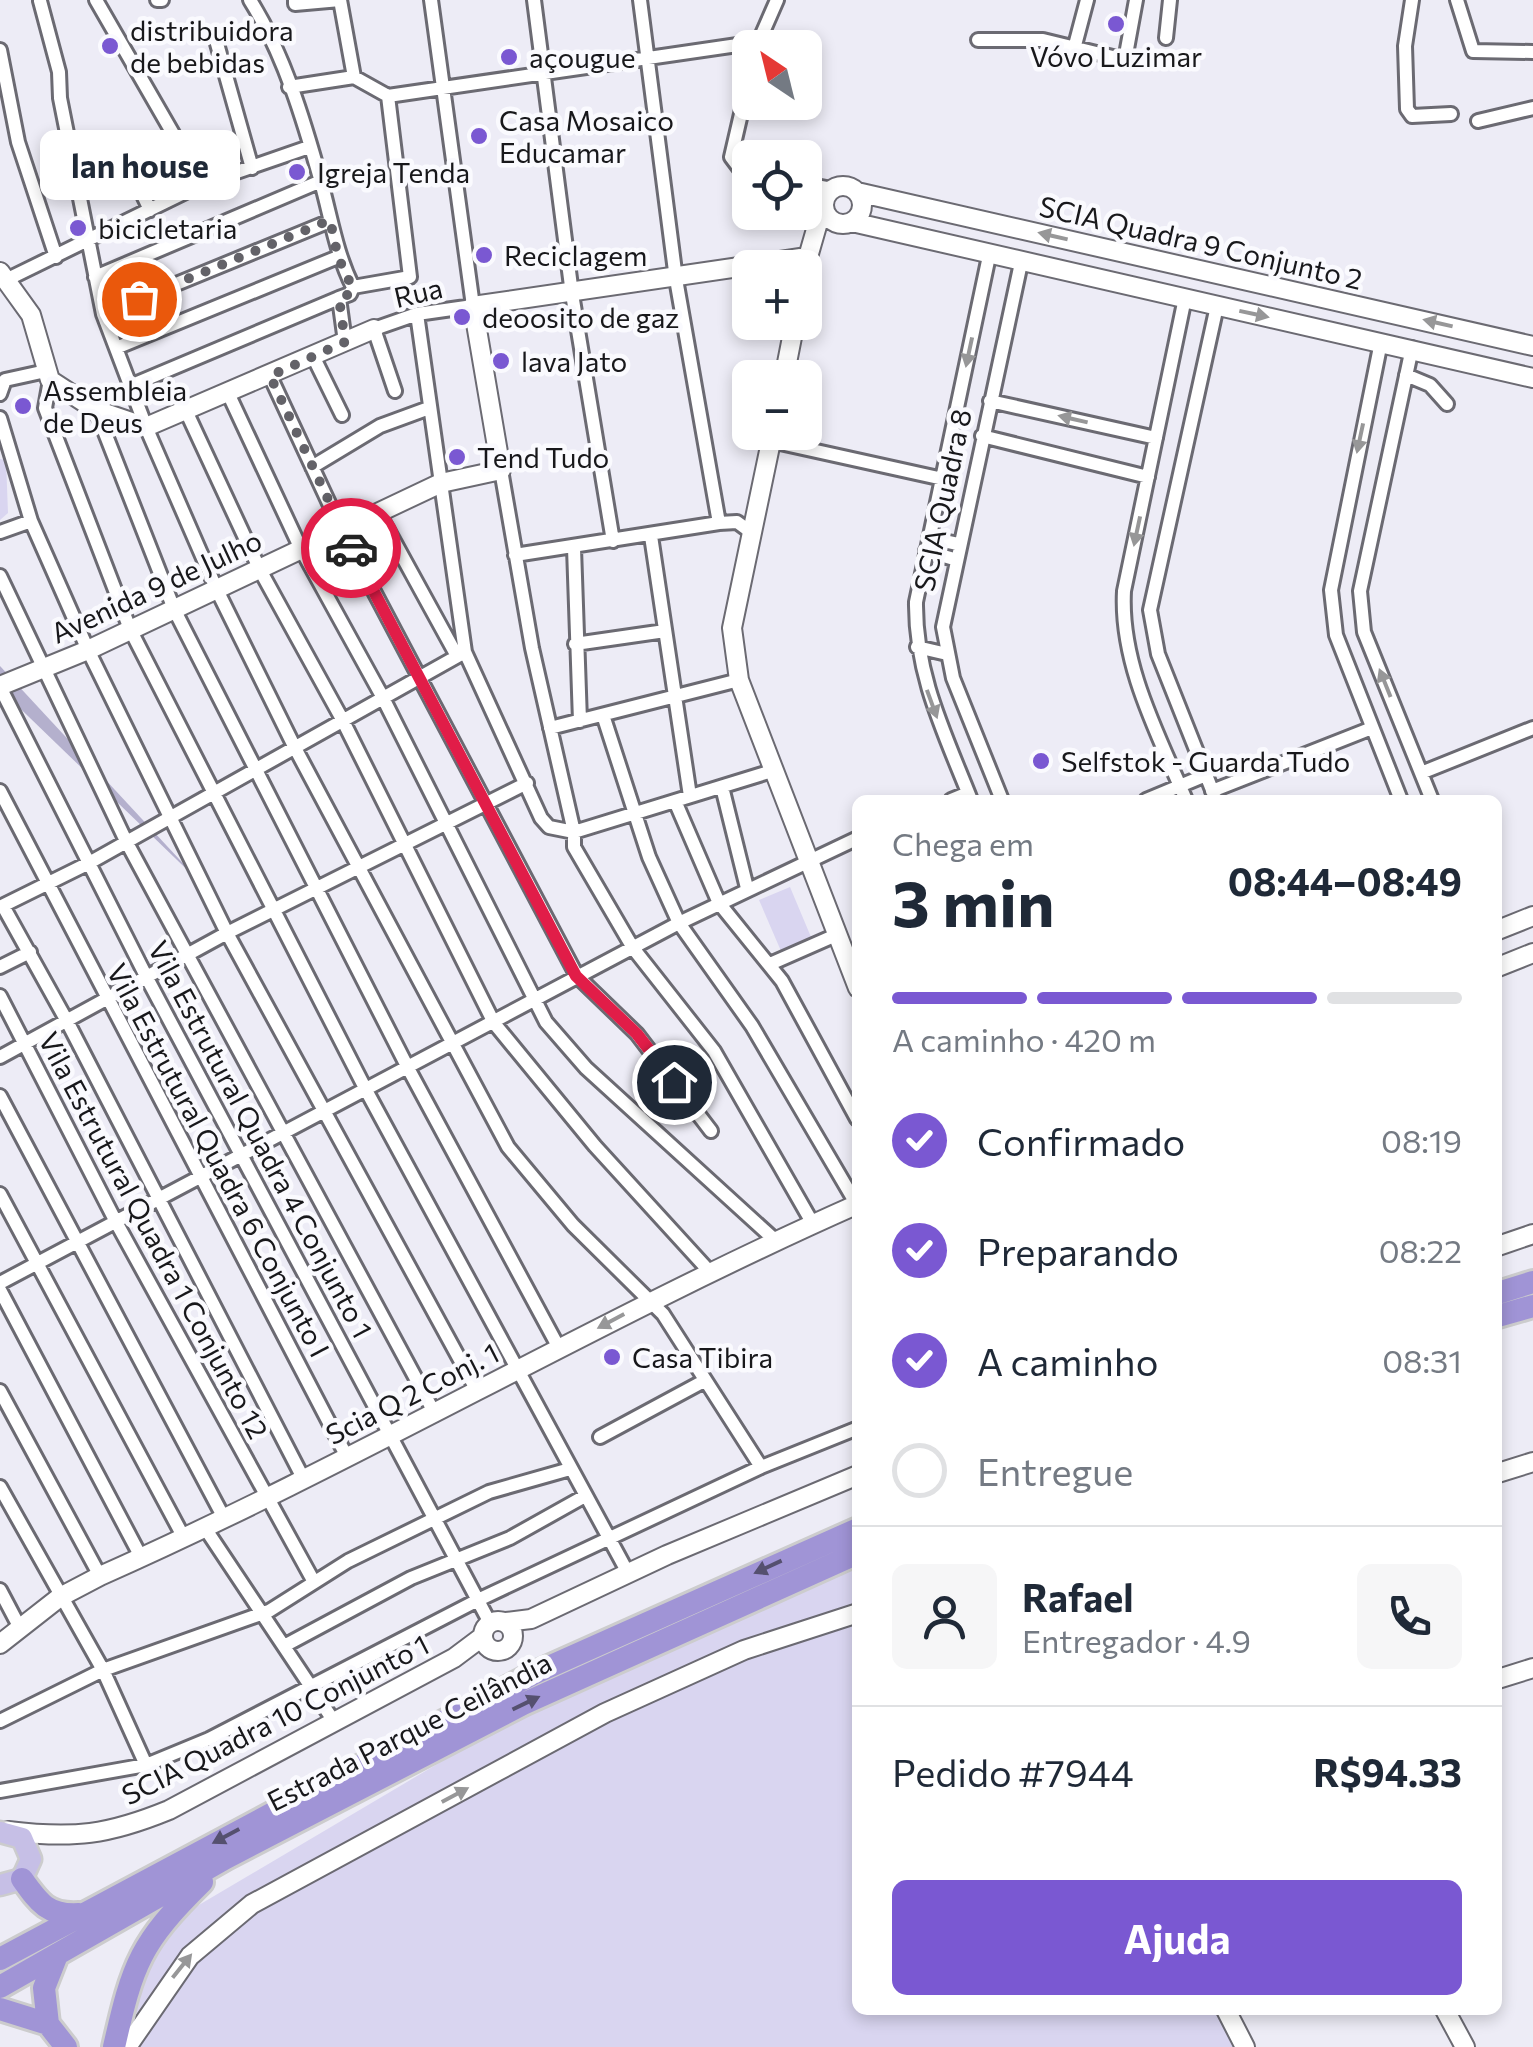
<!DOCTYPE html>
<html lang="pt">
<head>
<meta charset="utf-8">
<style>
  :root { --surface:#fff; --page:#f6f6f7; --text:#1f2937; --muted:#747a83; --line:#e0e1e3; --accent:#7a58d2 }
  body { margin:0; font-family:Commissioner,sans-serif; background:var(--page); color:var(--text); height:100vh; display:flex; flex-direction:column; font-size:38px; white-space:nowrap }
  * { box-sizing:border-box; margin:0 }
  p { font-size:32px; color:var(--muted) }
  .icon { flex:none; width:55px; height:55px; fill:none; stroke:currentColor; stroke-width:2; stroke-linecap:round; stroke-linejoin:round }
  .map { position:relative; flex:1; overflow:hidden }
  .side { position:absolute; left:852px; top:795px; width:650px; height:1220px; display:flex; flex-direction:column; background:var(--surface); border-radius:15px; box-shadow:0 5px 15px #0003 }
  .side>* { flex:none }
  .needle { width:65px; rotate:325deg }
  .tools { position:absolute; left:732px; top:30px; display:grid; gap:20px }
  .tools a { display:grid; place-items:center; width:90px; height:90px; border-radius:15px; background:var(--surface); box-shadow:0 5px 15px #0003; font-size:50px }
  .pin { position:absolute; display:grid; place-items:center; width:85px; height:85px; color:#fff; margin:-42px; border:5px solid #fff; border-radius:50%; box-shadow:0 2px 10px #0007 }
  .courier { position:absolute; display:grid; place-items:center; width:100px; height:100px; margin:-50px; border:8px solid #e11d48; border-radius:50%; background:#fff; color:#222; box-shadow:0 2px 12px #0007 }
  .bubble { position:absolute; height:70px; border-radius:15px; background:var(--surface); box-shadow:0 5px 15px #0003; font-size:32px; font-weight:700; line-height:70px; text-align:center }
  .overview em { font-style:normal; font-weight:700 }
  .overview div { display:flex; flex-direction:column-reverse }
  .overview { display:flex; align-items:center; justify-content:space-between; height:170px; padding:0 40px }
  h1 { font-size:65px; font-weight:700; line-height:75px }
  .bar { display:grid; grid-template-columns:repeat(4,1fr); gap:15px 10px; align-content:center; height:120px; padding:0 40px }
  .bar i { height:12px; border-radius:8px; background:var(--line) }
  .bar .current { background:var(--accent) }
  .bar p { grid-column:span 4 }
  .line { display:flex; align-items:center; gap:25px; padding:0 40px; border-top:2px solid var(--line) }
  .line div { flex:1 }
  .round { display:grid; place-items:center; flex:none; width:105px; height:105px; border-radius:15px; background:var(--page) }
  ol { padding:0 40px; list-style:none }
  li { display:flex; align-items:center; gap:30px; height:110px }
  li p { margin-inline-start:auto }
  li .icon { padding:10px; border-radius:50%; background:var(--accent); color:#fff; stroke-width:4 }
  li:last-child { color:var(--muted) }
  li i { width:55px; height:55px; border:5px solid var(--line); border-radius:50% }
  .cta { display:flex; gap:20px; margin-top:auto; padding:20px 40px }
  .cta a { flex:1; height:115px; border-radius:15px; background:var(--accent); color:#fff; font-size:40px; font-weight:700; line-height:115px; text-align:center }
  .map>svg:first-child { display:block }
</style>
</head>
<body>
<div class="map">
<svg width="1533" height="2047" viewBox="0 0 1533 2047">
  <rect width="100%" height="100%" fill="#edecf6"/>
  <path fill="#d9d5f0" d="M0,459l6,1 2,53 -8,7z
    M790,887l21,50 -30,14 -22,-51z
    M857,1550l1,460h377l15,37h-1129l44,-122 428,-253z"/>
  <path fill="#b4b0cd" d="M0,666l205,221 -205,-198z"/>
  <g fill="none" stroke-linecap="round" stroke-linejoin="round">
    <g stroke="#6b6a72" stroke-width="18">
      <path id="street" d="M96,0l106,184
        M157,0h5
        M250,0c34,54 54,121 71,182 10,36 15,71 32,105
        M295,0v4l45,-4
        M340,0l14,77
        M534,0l38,294 41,247
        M640,0l36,279 43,244
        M1412,0l-7,46 2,63 5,7 39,-2
        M1457,0l16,51 60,1
        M40,1l19,71 1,26 43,216 43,113 70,161 78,158 214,401 65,78 90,89 98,153
        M214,33l38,135
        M1166,38l4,-38
        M978,40h65l82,20 11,-60
        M756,48l21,-48
        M1074,49l13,-49
        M0,50l18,92 38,115
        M750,75l-19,82 12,16 7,2
        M354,77l34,19
        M289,87l65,-10
        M388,96l370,-54
        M1478,121l55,-13
        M124,155l26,55
        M805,184l27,5
        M95,277l226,-96
        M8,279l194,-95 107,-37
        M1185,298l-61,293c-4,73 34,143 62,209
        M103,314l227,-93
        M417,314l48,338 76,166 8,9 25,5 198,-61
        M345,342l-6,-44 11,-4 3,-7 57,-10 -22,-181
        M1381,342l-50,248 5,45 65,165
        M116,348l222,-91
        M1412,348l-52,243 4,41 68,168
        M313,356l29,59
        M1406,375l24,10 17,19
        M270,376l71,153 236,447 60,58 74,97
        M50,380l-5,28 85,221 236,461 262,483
        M130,386l209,-88
        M395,391l-21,-62 43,-15 56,-8 -42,-306
        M228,393l72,154 82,149 164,326 40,46 190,173
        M0,394l5,-14 41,-9
        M990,401l166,37
        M96,410l78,199 234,459 151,280
        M187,413l73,157 82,149 152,304 101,123 115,126
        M0,418l31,103 57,129 139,283 250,458
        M982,436l166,41
        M771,441l172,38
        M312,467l68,-41 49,-18
        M501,470l31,178 42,184v15l59,101 81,103 99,173
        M378,512l79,144
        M0,532l31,-11
        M651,536l39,260
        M929,538l29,6
        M574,548l6,173
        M926,551l28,8
        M515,555l204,-32 18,-1 15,11
        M0,576l126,265 309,573
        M575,644l90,-13
        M917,647l30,7
        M0,687l148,293 342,643
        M603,715l46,142 30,66 73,103 105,179
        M550,728l189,-48
        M1421,773l112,-45
        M722,787l25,101
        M0,791l347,666
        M1212,791l160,-63
        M951,800l17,-7
        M971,800c-26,-66 -56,-125 -55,-198l73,-346
        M1002,800l-49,-122 -10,-51 78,-364
        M1146,800l60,-25
        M1216,800l-58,-146 -8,-44 67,-304
        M675,801l44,102 63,78 75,138
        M3,906l65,117 235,455
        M0,907l89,-44 376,-211
        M770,964l66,-29
        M0,967l30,-15
        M0,996l116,226 198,360
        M0,1057l227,-124 300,-150
        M0,1096l224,422
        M0,1194l184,344
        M0,1283l679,-360 179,-85
        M0,1290l141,267
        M0,1391l100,185
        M600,1437l104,-56
        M0,1487l103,183 43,95
        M205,1528l128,192
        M0,1590l20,38
        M284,1646l127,-68 99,-40 75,-42
        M0,1721l103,-51 166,-59 79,-50 141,-69 81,-23
        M0,1791l146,-26 63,-26 269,-139 283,-133 97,-39"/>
    </g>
    <g stroke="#6b6a72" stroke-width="22">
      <path id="secondary" d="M824 205a19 19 0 1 1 38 0a19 19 0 1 1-38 0Z
        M857,192l676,154
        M852,222l681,156
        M806,264l17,-59
        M0,272l31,43 19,65 46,30 50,17 228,-98
        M784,378l11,-56
        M773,432l-41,196 7,52 119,308
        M0,686l88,-36 353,-167 60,-13 -28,-164 334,-49
        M1498,930l35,-14
        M1498,967l35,-14
        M1498,1246l35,-12
        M1498,1473l35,-11
        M483 1636a15 15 0 1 1 30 0a15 15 0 1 1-30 0Z
        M506,1622l25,-3 136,-64 191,-80
        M0,1644l60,-47 40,-21c257,-114 500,-258 758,-372
        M1498,1679l35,-11
        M8,1831c66,8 100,4 161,-21l285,-152 28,-21
        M1226,2010l19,37
        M1445,2010l20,37
        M127,2047l63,-91 62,-52 353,-191 139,-63 114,-37"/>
    </g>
    <g stroke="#cccccd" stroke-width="25">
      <path id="primary" d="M0,1832l22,6 9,21 -9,20 -22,6"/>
    </g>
    <g stroke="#cccccd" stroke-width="28">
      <path id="highway" d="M1498,1293l35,-11
        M1498,1316l35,-10
        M22,1879c17,24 26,37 57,35
        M0,1959l533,-285 325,-145
        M0,1987l226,-129 297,-154 335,-151
        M0,2009l48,15 18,23
        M48,2024l-4,-36 13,-33
        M114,2047c19,-84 26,-104 88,-165"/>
    </g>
    <use href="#street" stroke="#fff" stroke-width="12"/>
    <use href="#secondary" stroke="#fff" stroke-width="18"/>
    <use href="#primary" stroke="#c6bfe6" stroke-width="20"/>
    <use href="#highway" stroke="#a094d6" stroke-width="22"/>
  </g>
  <defs><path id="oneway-solid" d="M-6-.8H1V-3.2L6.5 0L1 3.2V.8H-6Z" transform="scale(2.5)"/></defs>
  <g fill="#979798">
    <use href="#oneway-solid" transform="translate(1053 236) rotate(-167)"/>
    <use href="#oneway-solid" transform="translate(1254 314) rotate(12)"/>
    <use href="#oneway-solid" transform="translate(1438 323) rotate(-167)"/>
    <use href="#oneway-solid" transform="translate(969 352) rotate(102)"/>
    <use href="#oneway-solid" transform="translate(1073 419) rotate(-167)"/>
    <use href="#oneway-solid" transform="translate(1360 438) rotate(102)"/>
    <use href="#oneway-solid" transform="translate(1137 531) rotate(102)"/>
    <use href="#oneway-solid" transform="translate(1385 683) rotate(-112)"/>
    <use href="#oneway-solid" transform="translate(932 704) rotate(70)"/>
    <use href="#oneway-solid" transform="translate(611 1321) rotate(152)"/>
    <use href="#oneway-solid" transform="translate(455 1795) rotate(-28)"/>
    <use href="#oneway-solid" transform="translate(182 1966) rotate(-51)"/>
  </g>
  <g fill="#55506f">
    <use href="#oneway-solid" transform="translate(768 1567) rotate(155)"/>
    <use href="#oneway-solid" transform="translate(526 1703) rotate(-26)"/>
    <use href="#oneway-solid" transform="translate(226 1836) rotate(152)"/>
  </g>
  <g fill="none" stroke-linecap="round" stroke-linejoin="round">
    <path stroke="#636268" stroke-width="10" stroke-dasharray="0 18" d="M139,299l191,-79 8,37 14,30 -2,7 -11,4 6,44 -75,34 81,172"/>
    <path stroke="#e11d48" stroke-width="12" d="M351,548l225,428 61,58 37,48"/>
  </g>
  <g fill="#7a58d2" stroke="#fafafe" stroke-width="4">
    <circle cx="1116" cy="24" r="10"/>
    <circle cx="110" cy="46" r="10"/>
    <circle cx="509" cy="57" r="10"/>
    <circle cx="479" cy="136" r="10"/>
    <circle cx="297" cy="172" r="10"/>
    <circle cx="78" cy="228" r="10"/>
    <circle cx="484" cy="255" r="10"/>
    <circle cx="462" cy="317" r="10"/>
    <circle cx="501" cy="361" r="10"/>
    <circle cx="23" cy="406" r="10"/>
    <circle cx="457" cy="457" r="10"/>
    <circle cx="1041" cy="761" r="10"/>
    <circle cx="612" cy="1357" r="10"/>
  </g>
  <g text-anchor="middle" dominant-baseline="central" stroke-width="9" stroke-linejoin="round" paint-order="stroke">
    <g font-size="28" fill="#18181b" stroke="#fafafe" text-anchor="start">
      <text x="130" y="30">distribuidora<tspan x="130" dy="32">de bebidas</tspan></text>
      <text x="1116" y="56" text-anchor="middle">Vóvo Luzimar</text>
      <text x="529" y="57">açougue</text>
      <text x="499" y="120">Casa Mosaico<tspan x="499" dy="32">Educamar</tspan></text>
      <text x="317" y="172">Igreja Tenda</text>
      <text x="98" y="228">bicicletaria</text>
      <text x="504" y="255">Reciclagem</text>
      <text x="482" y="317">deoosito de gaz</text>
      <text x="521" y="361">lava Jato</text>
      <text x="43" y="390">Assembleia<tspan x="43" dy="32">de Deus</tspan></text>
      <text x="477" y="457">Tend Tudo</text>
      <text x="1061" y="761">Selfstok - Guarda Tudo</text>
      <text x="632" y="1357">Casa Tibira</text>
    </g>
    <g font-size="28" fill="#18181b" stroke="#fafafe">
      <text transform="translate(1201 242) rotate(13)">SCIA Quadra 9 Conjunto 2</text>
      <text transform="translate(418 292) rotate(-13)">Rua</text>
      <text transform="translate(942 500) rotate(-78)">SCIA Quadra 8</text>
      <text transform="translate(156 586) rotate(-25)">Avenida 9 de Julho</text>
      <text transform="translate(261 1139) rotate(62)">Vila Estrutural Quadra 4 Conjunto 1</text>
      <text transform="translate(219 1160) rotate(62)">Vila Estrutural Quadra 6 Conjunto I</text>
      <text transform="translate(154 1235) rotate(62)">Vila Estrutural Quadra 1 Conjunto 12</text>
      <text transform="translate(412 1393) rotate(-27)">Scia Q 2 Conj. 1</text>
      <text transform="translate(275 1719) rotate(-27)">SCIA Quadra 10 Conjunto 1</text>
      <text transform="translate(409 1731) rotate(-27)">Estrada Parque Ceilândia</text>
    </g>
  </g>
</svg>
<div class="tools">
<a><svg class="needle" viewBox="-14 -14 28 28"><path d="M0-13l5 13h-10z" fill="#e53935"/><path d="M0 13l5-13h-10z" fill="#747a83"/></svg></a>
<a><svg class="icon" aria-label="locate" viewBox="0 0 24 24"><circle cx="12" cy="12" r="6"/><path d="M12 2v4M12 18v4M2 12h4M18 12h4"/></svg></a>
<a>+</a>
<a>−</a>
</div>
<div class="pin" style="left:139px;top:299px;background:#ea580c"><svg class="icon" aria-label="bag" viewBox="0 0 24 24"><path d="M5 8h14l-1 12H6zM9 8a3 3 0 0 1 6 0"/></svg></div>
<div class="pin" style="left:674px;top:1082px;background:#1f2937"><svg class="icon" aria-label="home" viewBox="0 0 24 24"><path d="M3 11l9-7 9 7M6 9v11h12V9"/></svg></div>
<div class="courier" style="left:351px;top:548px"><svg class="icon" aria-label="car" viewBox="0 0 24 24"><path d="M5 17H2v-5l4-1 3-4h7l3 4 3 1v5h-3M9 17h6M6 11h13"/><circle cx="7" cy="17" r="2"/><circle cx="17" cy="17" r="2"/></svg></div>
<div class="bubble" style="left:40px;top:130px;width:200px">lan house</div>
<section class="side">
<div class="overview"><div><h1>3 min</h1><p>Chega em</p></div><em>08:44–08:49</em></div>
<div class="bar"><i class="current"></i><i class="current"></i><i class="current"></i><i></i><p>A caminho · 420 m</p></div>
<ol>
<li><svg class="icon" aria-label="check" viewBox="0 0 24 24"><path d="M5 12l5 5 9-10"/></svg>Confirmado<p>08:19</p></li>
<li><svg class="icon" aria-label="check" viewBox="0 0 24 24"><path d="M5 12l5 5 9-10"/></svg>Preparando<p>08:22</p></li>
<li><svg class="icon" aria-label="check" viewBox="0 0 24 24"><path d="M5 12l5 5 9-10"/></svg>A caminho<p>08:31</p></li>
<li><i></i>Entregue</li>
</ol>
<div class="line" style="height:180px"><a class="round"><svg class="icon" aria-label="person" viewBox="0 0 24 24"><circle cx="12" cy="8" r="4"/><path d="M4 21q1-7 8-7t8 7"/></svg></a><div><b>Rafael</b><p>Entregador · 4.9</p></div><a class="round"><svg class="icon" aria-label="phone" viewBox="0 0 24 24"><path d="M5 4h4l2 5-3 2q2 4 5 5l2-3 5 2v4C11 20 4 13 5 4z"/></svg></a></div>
<div class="line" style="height:130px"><div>Pedido #7944</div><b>R$94.33</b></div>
<div class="cta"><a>Ajuda</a></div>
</section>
</div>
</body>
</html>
